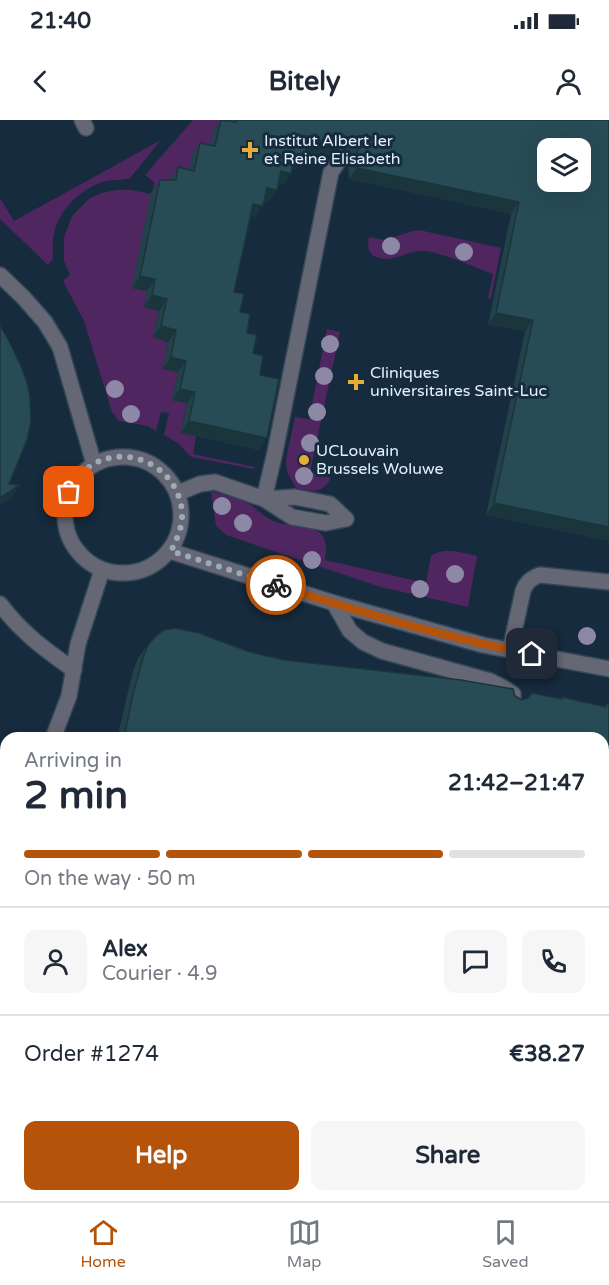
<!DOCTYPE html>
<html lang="en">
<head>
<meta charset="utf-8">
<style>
  :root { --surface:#fff; --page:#f6f6f7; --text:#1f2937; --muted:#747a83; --line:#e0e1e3; --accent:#b45309 }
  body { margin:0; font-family:"Varela Round",sans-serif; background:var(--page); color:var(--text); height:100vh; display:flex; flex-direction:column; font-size:22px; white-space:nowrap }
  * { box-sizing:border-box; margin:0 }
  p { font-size:20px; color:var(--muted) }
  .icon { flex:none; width:33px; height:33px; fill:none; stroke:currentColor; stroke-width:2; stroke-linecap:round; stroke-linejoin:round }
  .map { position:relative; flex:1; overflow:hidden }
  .side { position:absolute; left:0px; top:612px; width:609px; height:470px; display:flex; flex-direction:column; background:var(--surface); border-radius:18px 18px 0 0; box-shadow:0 6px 24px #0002 }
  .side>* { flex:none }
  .controls { position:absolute; left:537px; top:18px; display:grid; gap:12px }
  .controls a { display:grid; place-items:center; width:54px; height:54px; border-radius:12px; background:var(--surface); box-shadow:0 6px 24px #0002; font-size:30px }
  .pin { position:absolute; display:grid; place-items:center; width:51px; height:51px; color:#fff; margin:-26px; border-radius:12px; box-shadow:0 3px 9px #0006 }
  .courier { position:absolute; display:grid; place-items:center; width:60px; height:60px; margin:-30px; border:4px solid #b45309; border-radius:50%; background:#fff; color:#222; box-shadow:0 2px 8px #0007 }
  .summary em { font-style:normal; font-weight:700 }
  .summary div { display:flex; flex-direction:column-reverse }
  .summary { display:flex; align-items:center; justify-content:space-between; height:102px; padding:0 24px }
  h1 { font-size:39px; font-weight:700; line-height:45px }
  .bar { display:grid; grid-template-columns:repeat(4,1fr); gap:9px 6px; align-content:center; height:72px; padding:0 24px }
  .bar i { height:8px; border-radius:4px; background:var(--line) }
  .bar .active { background:var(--accent) }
  .bar p { grid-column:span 4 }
  .line { display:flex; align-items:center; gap:15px; padding:0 24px; border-top:2px solid var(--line) }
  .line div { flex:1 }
  .round { display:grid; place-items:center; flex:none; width:63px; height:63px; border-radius:12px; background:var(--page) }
  .cta { display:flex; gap:12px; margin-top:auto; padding:12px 24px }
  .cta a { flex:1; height:69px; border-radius:12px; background:var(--accent); color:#fff; font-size:24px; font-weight:700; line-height:69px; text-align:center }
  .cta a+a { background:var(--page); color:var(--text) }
  .status { display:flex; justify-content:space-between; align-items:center; height:42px; padding:0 30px; background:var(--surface); direction:ltr }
  .status svg { height:16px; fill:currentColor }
  header { display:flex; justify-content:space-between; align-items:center; height:78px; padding:0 24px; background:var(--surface); font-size:27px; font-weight:700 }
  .tab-bar { display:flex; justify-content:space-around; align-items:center; height:84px; border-top:2px solid var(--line); background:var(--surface); font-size:16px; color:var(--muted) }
  .tab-bar a { display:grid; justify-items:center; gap:3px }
  .tab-bar .active { color:var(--accent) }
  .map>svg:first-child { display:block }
</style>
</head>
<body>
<div class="status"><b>21:40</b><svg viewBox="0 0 49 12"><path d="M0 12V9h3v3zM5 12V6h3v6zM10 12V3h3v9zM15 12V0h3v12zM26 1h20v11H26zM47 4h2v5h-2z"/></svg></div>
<header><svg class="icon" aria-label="back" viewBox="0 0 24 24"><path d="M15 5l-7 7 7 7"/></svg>Bitely<svg class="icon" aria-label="person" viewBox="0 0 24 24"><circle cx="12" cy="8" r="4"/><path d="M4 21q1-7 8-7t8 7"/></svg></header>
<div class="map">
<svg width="609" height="1081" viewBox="0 0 609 1081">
  <rect width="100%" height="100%" fill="#162b3e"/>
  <path fill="#4f2660" d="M193,0h38l-3,13 -42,49 -19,12 -14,-2 1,-10 -9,-7z
    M161,20l-31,38c-9,3 -18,1 -28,4 -9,3 -17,8 -24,14 -21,18 -27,36 -25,63l-5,6 -48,-46v-21l14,23z
    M116,70h15l20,4 -19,94 15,3 -3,16 15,4 -6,26 15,5 -5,27 15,3 -6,28 15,3 -6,30 15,3 -3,18 62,13 -1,2 -63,-12 -12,-13 -15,-9 5,-22 -8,-1 -5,19 -8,-5 -29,-5 -7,-9 -28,-91 -21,-40 7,-6 -6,-14v-24l8,-21 18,-18 12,-5z
    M419,110l82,18 -10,51 -3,-1 5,-24c-19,-7 -48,-20 -67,-23 -18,-2 -32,13 -50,6 -8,-3 -9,-12 -7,-20l15,3 29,-9z
    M327,209l13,3 -30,140 21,6c-10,17 -17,13 -35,10l-9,-16 -1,-13 9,-42 14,2z
    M211,372c14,2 28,5 40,13 9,7 17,15 28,18 12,4 31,2 41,10 8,7 6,18 5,27l101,23 5,-27c14,-10 30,-3 46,0l-9,51 -87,-20 -155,-52 -10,-9z
    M484,1076h69l-1,5h-69z"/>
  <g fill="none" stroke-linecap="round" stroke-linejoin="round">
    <g stroke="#334759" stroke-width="18">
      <path id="minor" d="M82,0l4,8
        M0,155l23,22 22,25 15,25 34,117
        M65 395a58 58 0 1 1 116 0a58 58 0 1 1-116 0Z
        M178,373l22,-9 15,-2 49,17 11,-47 56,-280 10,-14
        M264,379l31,-2 35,7 16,15
        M264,379l28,18 34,6 20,-4
        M170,431l164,52 149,42 126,24
        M334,483l16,28 13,11 19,9 108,30 14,7 9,6v7
        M0,484c22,29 44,45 74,66
        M510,530l13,-59c3,-9 8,-13 17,-16l69,7
        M53,618l16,-42 9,-52 24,-74
        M0,745l6,-14
        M0,868h6
        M603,942l6,-3
        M0,952l6,1
        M445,1076l1,2 5,3 3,-2 1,-3
        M339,1081l1,-5
        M559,1081l1,-5"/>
    </g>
    <use href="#minor" stroke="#666774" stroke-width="15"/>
  </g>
  <g fill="#8e88a7">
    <circle cx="391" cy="126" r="9"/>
    <circle cx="464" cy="132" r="9"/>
    <circle cx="330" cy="224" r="9"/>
    <circle cx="324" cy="256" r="9"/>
    <circle cx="115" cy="269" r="9"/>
    <circle cx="317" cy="292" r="9"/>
    <circle cx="131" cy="294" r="9"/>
    <circle cx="310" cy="323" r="9"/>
    <circle cx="304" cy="356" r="9"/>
    <circle cx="222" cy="386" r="9"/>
    <circle cx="243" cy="403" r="9"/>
    <circle cx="312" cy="440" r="9"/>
    <circle cx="455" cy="454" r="9"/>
    <circle cx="420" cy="469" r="9"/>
    <circle cx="587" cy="516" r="9"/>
  </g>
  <path fill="#224149" d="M220,0h389v421l-123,-26 39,-184 -37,-6 23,-111 -162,-35 -1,-15 3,-4 -1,-5 -3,-5 -4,-2 -7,1 -6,7 -24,-4 -1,5 -8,12 -5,-1 -9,17 -5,-1 -9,17h-5l-9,16 -4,-1 -17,76 26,83 -1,75 -78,-17 6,-30 -15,-3 6,-28 -15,-3 5,-27 -15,-5 6,-26 -15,-4 3,-16 -15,-3 19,-96 9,-12h10l8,-13 11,2 3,-14 8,-12 10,2 3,-15z
    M148,525l102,7 35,8 230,36 7,4 39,-1 1,-2 42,9 3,-3 2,333 -6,-1v-297h-486l16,-67 5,-13z
    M609,1048v33h-7z"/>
  <path fill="#1b353c" d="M351,17l-8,11 -7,1 -6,7 -29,-5 8,-12z
    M295,35l10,2 -8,12 -10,-2z
    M357,48l162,34 -8,12 -162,-35z
    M281,51l10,3 -8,11 -10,-2z
    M267,68l10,2 -8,11 -11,-1z
    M253,84l10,2 -8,11 -10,-2z
    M140,156l15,3 -8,12 -15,-3z
    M152,175l15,4 -8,12 -15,-4z
    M496,193l37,7 -8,11 -37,-6z
    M161,206l15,4 -8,12 -15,-5z
    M171,237l15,4 -8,11 -15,-3z
    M180,269l15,3 -8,11 -15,-3z
    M189,301l78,17 -8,12 -78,-17z
    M20,365l-9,14 -11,6v-7z
    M494,383l115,24v14l-123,-26z
    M603,899l6,1v16l-6,-1z
    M28,1076h23l26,5h-53z"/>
  <path fill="#274c55" stroke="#1b353c" stroke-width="1.5" fill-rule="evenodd" d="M221,0l15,2 1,-2h372v407l-115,-24 39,-183 -37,-7 23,-111 -162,-34v-15l2,-5 -1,-5 -3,-4 -4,-2 -6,1 -7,7 -29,-6 -4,18 -10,-2 -4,19 -10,-3 -4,19 -10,-2 -4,18 -10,-2 -19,88 10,2 -4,18 10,2 -3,19 10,2 -4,18 10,3 -3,19 19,4 -12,59 -78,-17 6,-29 -15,-3 6,-28 -15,-4 5,-27 -15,-4 6,-27 -15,-4 3,-16 -15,-3 20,-96h16l2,-13 16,4 6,-28 15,3zM548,28h32v34h-32z
    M0,205l8,14 13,27 6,16 3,14 1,25 -4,19 -18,44 11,1 -20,13z
    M175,508l24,5 51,19 35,8 176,20 52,9 2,7 7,4 6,-2 4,-5 30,6v-2l44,10 1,-4h2v317l-6,-1v-281h-479l9,-44 10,-36 5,-13 9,-10 7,-5z
    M0,990l6,1v85h24l-1,5h-29z
    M51,1076h264l-1,5h-237z"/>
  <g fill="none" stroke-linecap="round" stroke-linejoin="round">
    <path stroke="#9babba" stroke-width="6" stroke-dasharray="0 10.8" d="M69,372c4,-5 6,-11 10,-16 35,-39 99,-15 103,36 1,14 -5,27 -11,39l105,34"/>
    <path stroke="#b45309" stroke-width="8" d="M276,465c84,27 170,53 256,69"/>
  </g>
  <g fill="#e6ac36" stroke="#162b3e" stroke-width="2">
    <path d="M247 21h6v6h6v6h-6v6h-6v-6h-6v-6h6z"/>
    <path d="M353 253h6v6h6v6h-6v6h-6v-6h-6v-6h6z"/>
    <circle cx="304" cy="340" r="6"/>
  </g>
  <g text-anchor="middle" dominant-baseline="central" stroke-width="6" stroke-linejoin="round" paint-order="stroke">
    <g font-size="16" fill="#e3f0fd" stroke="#162b3e" text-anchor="start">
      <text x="264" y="21">Institut Albert Ier<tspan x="264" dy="18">et Reine Elisabeth</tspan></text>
      <text x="370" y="253">Cliniques<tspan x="370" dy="18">universitaires Saint-Luc</tspan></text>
      <text x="316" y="331">UCLouvain<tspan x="316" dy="18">Brussels Woluwe</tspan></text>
    </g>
  </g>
</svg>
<div class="controls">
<a><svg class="icon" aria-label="layers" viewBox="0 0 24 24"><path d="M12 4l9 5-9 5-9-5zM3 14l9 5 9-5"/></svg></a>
</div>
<div class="pin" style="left:69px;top:372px;background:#ea580c"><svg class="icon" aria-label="bag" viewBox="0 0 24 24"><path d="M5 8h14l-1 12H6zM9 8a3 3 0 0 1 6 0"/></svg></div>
<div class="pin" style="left:532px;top:534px;background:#1f2937"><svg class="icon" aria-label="home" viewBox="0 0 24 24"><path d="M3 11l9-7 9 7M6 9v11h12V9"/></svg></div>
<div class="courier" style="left:276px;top:465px"><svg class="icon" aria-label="bike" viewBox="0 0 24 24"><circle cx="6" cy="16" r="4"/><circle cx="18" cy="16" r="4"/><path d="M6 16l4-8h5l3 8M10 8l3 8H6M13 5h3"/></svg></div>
<section class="side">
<div class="summary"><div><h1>2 min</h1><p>Arriving in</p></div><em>21:42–21:47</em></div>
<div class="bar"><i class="active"></i><i class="active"></i><i class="active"></i><i></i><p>On the way · 50 m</p></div>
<div class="line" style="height:108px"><a class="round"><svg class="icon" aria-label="person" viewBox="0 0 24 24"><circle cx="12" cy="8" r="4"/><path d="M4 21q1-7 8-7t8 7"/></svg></a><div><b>Alex</b><p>Courier · 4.9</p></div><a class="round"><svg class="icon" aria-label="chat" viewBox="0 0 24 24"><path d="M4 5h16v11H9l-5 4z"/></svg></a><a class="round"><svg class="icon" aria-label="phone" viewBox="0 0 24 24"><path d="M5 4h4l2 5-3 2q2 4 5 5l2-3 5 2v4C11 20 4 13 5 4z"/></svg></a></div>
<div class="line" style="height:78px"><div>Order #1274</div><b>€38.27</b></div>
<div class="cta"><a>Help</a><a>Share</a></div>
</section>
</div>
<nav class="tab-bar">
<a class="active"><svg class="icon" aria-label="home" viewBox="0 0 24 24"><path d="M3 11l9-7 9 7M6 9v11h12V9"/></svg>Home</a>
<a><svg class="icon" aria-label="map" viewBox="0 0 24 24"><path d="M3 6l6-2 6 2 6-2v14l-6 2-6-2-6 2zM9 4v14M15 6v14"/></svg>Map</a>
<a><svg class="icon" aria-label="saved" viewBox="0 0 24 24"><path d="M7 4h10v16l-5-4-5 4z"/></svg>Saved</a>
</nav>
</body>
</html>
